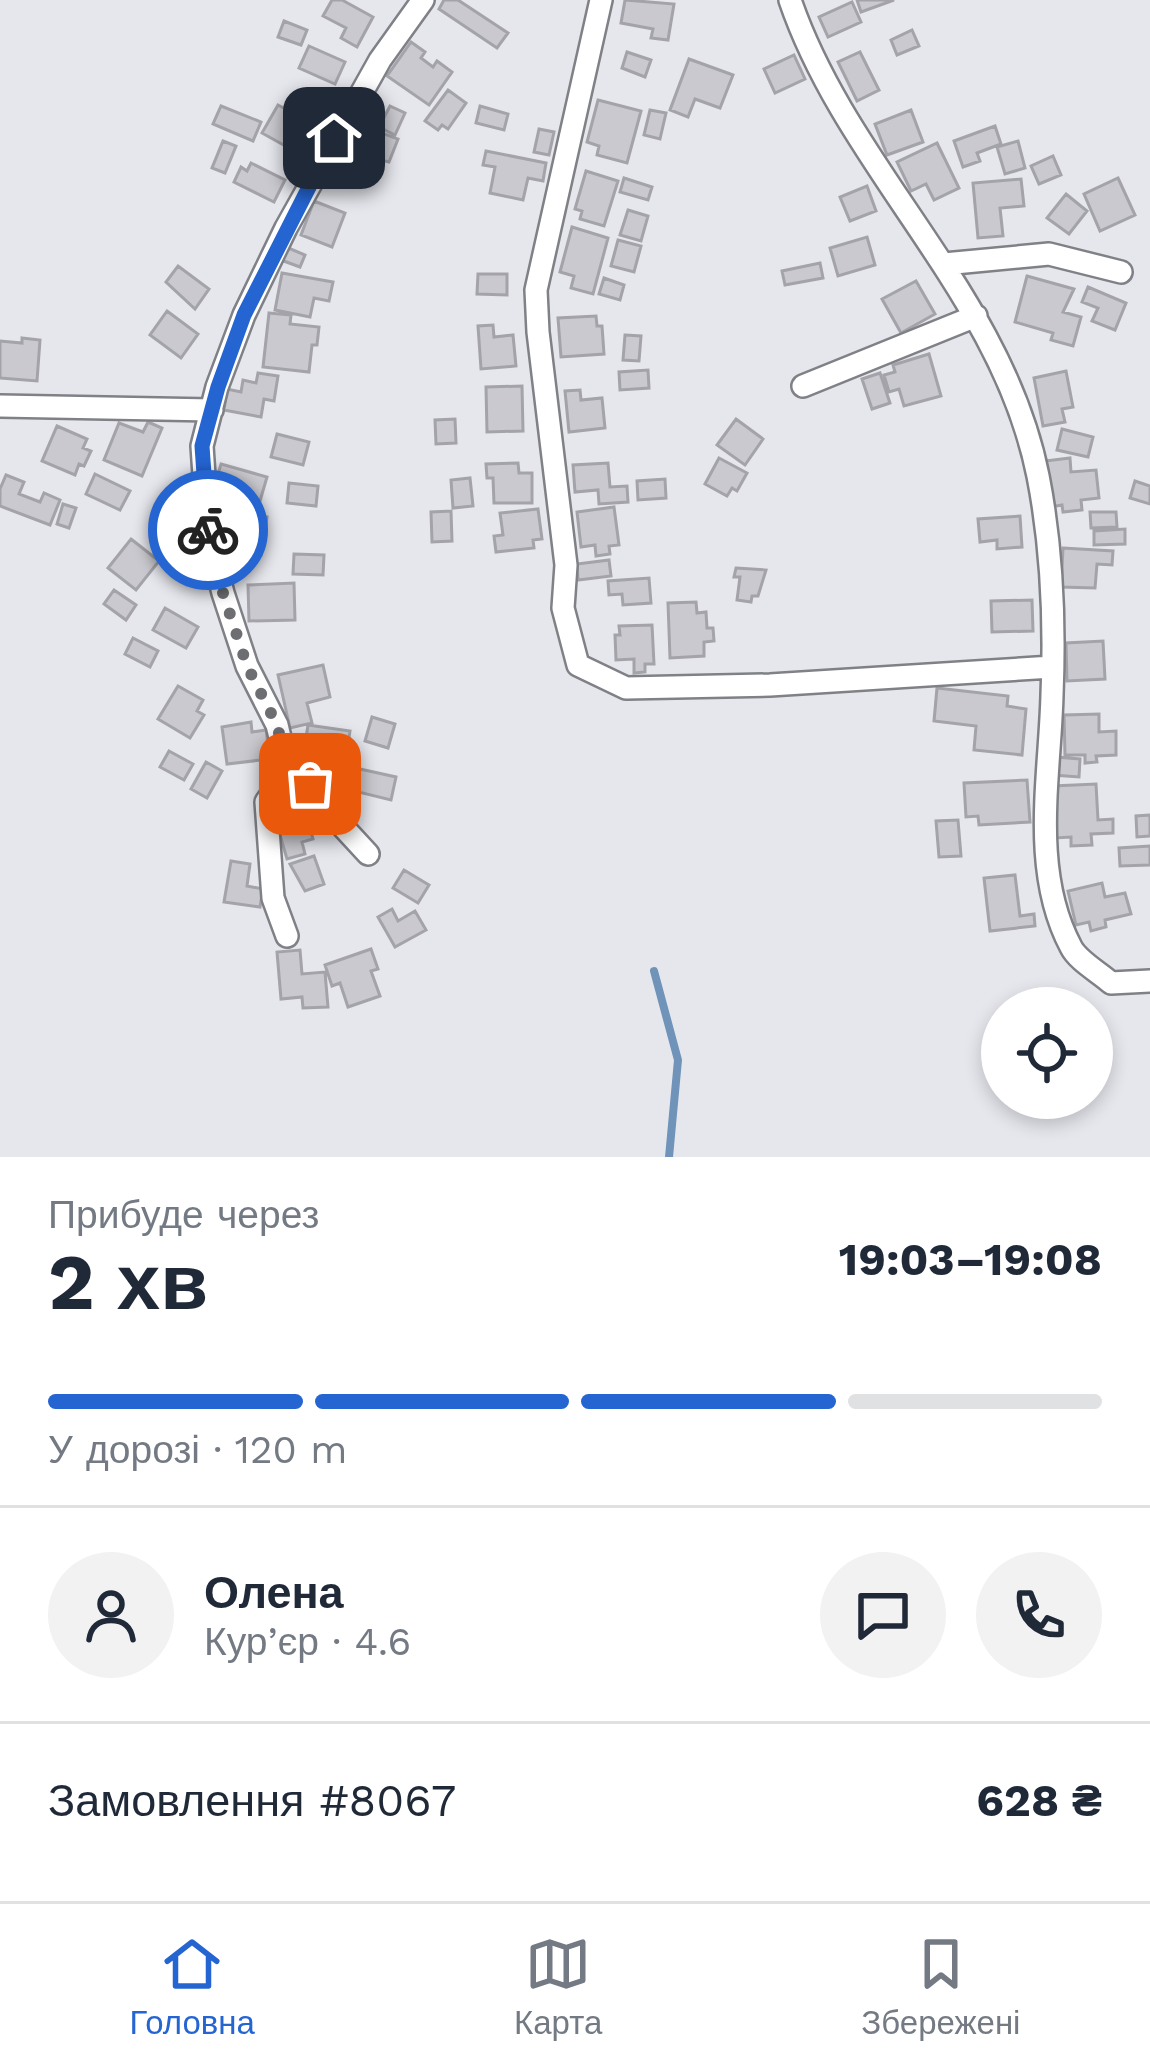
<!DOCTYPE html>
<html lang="uk">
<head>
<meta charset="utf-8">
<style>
  :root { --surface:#fff; --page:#f2f2f3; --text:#1f2937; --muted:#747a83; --line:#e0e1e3; --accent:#2565d2 }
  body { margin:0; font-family:"Work Sans",sans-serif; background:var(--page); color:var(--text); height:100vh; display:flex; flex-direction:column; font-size:45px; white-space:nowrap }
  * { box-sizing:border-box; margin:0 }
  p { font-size:39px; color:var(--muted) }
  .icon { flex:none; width:66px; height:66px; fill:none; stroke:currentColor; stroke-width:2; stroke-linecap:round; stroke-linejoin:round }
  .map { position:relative; height:1157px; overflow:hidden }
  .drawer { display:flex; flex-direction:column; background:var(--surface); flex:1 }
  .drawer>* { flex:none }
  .tools { position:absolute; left:981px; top:987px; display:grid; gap:24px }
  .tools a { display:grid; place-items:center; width:132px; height:132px; border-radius:50%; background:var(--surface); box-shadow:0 6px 18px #0003; font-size:60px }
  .pin { position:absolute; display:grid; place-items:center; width:102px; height:102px; color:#fff; margin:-51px; border-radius:24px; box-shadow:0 6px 18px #0006 }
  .courier { position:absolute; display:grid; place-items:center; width:120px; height:120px; margin:-60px; border:9px solid #2565d2; border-radius:50%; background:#fff; color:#222; box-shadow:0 3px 15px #0007 }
  .overview em { font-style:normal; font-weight:700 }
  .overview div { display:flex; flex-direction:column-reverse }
  .overview { display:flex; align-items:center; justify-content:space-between; height:204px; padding:0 48px }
  h1 { font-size:78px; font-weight:700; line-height:90px }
  .bar { display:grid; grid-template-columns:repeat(4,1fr); gap:18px 12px; align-content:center; height:144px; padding:0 48px }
  .bar i { height:15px; border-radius:9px; background:var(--line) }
  .bar .active { background:var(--accent) }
  .bar p { grid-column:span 4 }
  .line { display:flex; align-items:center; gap:30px; padding:0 48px; border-top:3px solid var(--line) }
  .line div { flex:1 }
  .round { display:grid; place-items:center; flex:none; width:126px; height:126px; border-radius:63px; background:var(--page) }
  .dock { display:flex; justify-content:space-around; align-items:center; height:168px; border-top:3px solid var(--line); background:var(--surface); font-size:33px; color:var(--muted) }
  .dock a { display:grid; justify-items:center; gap:6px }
  .dock .active { color:var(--accent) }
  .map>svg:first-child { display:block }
</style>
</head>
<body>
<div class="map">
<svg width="1150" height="1157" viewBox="0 0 1150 1157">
  <rect width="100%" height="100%" fill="#e6e7ed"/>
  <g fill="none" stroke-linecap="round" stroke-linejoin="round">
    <path stroke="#6f93b9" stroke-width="8" d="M654,971l24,89 -9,97"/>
  </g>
  <path fill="#c9c9cf" stroke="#a3a3a9" stroke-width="3" d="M332,0h10l31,17 -16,30 -16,-9 5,-10 -23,-12z
    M444,0h14l50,33 -11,15 -58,-39z
    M625,0l49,4 -6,36 -17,-2 2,-9 -32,-6z
    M857,0h37l-33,12z
    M852,2l9,20 -33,15 -9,-20z
    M284,21l23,9 -6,15 -23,-8z
    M912,30l7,16 -22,9 -6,-15z
    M411,42l14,10 -4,6 12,9 4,-6 15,11 -23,33 -42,-29z
    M309,46l36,16 -10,22 -36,-16z
    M627,52l24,8 -6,17 -23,-9z
    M860,52l19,38 -22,11 -19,-39z
    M794,55l11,24 -30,14 -11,-24z
    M689,59l44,16 -13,33 -25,-9 -7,18 -18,-7z
    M448,90l18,13 -18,26 -6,-4 -4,5 -13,-9z
    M598,100l43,11 -14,52 -30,-8 2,-9 -12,-4z
    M278,105l35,19 -15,29 -36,-20z
    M221,106l40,16 -8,19 -40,-17z
    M390,106l15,7 -10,22 -16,-8z
    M480,106l28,8 -4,16 -28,-7z
    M650,110l16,3 -6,26 -16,-4z
    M911,110l12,32 -36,13 -12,-31z
    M356,123l42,16 -9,23 -8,-2 -3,9 -34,-13z
    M995,126l6,18 -24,9 3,8 -17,6 -9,-26z
    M539,129l15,3 -5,23 -15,-3z
    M223,141l13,5 -11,27 -13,-5z
    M1018,141l7,27 -20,6 -8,-27z
    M937,143l22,45 -25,12 -8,-16 -15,7 -14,-29z
    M486,151l60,12 -3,18 -15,-3 -5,22 -33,-7 5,-26 -12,-2z
    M1053,156l8,19 -22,9 -8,-18z
    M251,163l34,17 -11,22 -40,-20 7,-15 6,4z
    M586,171l32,10 -14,45 -24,-7 2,-8 -7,-2z
    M624,178l28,9 -4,13 -28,-8z
    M1118,178l17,37 -35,16 -16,-37z
    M1021,179l3,27 -24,2 3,28 -25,2 -5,-55z
    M867,186l9,25 -26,10 -10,-24z
    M1066,194l21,17 -18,23 -22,-16z
    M314,201l31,12 -13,34 -31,-12z
    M628,210l20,6 -7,25 -21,-6z
    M572,227l36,11 -15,56 -22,-6 3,-12 -14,-4z
    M867,237l8,28 -37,11 -8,-28z
    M618,240l23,6 -7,26 -23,-6z
    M286,247l19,8 -5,12 -19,-7z
    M820,263l3,15 -38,7 -3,-14z
    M178,266l31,23 -14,20 -29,-27z
    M282,273l51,9 -4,19 -15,-3 -4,19 -35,-7z
    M478,274h29v21l-30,-1z
    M1027,276l47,13 -11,23 18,5 -8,29 -22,-6 2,-7 -38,-11z
    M604,278l20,7 -4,15 -21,-6z
    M916,281l19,33 -34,19 -19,-34z
    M1088,287l38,16 -11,27 -23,-9 6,-13 -16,-6z
    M167,311l31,23 -17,24 -31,-23z
    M269,313l22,2 -1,9 29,3 -2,18h-5l-3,27 -46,-5z
    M596,316l1,10h5l2,28 -43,3 -3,-39z
    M493,325l1,12 19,-2 3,31 -35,3 -3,-43z
    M625,335l16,1 -2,25 -16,-1z
    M22,338l18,2 -3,41 -37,-3v-37l22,2z
    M929,354l12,42 -37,10 -5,-17 -10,3 -5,-17 11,-3 -2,-7z
    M648,370l1,18 -29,2 -1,-18z
    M1066,371l7,36 -11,2 3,13 -22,4 -9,-48z
    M258,373l20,3 -4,25 -10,-2 -3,18 -37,-7 3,-21 14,3 2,-12 13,3z
    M880,373l10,30 -18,6 -10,-30z
    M522,386l1,45 -36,1 -1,-45z
    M580,390l1,10 21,-2 3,30 -36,4 -4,-41z
    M455,419l1,24 -20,1 -1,-24z
    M736,419l27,20 -18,26 -28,-20z
    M148,422l14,6 -20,48 -38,-16 15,-37 24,9z
    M57,426l30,13 -4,9 8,3 -7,15 -5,-2 -4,11 -33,-14z
    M1062,429l31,8 -5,20 -31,-7z
    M277,434l32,8 -6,23 -32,-8z
    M719,458l28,15 -10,18 -5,-3 -5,8 -22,-12z
    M1070,458l1,14 25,-2 3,28 -18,2 1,10 -19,2 -1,-7 -12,2 -5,-46z
    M518,463l1,10h13v30h-38l-1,-25h-6l-1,-14z
    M608,463l2,24 17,-1 1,16 -29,2 -1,-14 -23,2 -2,-27z
    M221,464l46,13 -7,24 -46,-14z
    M95,474l35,17 -10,19 -34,-16z
    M6,475l18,7 -5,12 21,8 4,-9 16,7 -10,25 -50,-19v-17z
    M470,478l3,28 -20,2 -2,-28z
    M665,479l1,19 -28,2 -1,-19z
    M1135,481l15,5v18l-20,-6z
    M289,483l29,3 -2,20 -29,-3z
    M63,504l13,4 -7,20 -12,-4z
    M614,507l5,38 -10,1 1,8 -14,2 -1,-11 -14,2 -4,-35z
    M538,509l4,30 -9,1 1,8 -38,4 -2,-16 9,-1 -3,-22z
    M231,511l36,6 -6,38 -28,-5 1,-9 -8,-2z
    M451,511l1,30 -20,1 -1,-30z
    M1090,512h26l1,15 -26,1z
    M1020,516l2,31 -25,2v-9l-17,2 -2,-23z
    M1125,529v15l-31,1v-14z
    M131,539l28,22 -23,29 -28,-22z
    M1063,548l50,3 -1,14 -15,-1 -2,24 -34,-1z
    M294,554l30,1 -1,20 -30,-1z
    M609,560l2,16 -33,4 -1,-16z
    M736,568l30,2 -8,26h-6l-1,6 -14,-2 3,-23h-6z
    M649,578l2,25 -28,2 -1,-11 -13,1 -1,-14z
    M294,583l1,37 -46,1 -1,-36z
    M114,590l22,15 -10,15 -22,-16z
    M1032,600l1,31 -41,1 -1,-31z
    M696,602l1,11 9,-1 1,16h6l1,13 -10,1v14l-34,2 -2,-55z
    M165,608l33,19 -12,21 -33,-18z
    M652,625l2,39h-9v8l-11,1v-14l-18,1 -1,-25h5l-1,-9z
    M133,638l25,13 -8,16 -25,-13z
    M1103,641l2,38 -38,2 -1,-38z
    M323,665l7,32 -23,6 5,20 -22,5 -12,-53z
    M178,686l25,14 -6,11 7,4 -14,23 -32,-19z
    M937,688l71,8 -1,10 19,3 -4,46 -48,-5 2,-24 -42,-5z
    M1099,714v18l17,-1v24l-20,1 1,6 -12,1v-8h-20l-1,-40z
    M372,717l23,7 -7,24 -23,-7z
    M251,722l1,10 14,-2 4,29 -43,5 -5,-37z
    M308,725l42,6 -7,44 -42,-6z
    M169,751l24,13 -9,16 -24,-13z
    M1055,757l25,2 -1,18 -26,-2z
    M206,762l16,9 -15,27 -16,-9z
    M351,767l45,10 -5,23 -45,-11z
    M1027,780l3,42 -51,3 -1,-9 -12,1 -2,-34z
    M1096,784l2,36 15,-1v14l-22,1 1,11 -21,1v-9l-16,1 -2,-52z
    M303,803l10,36 -11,3 3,12 -18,5 -14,-48z
    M1150,815v21l-13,1 -1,-21z
    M958,820l3,36 -22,1 -3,-36z
    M1150,846v19l-30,1 -1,-18z
    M314,856l10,28 -19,7 -15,-27z
    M231,861l19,3 -3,22 16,3 -3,18 -36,-5z
    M404,870l25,15 -11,18 -25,-15z
    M1015,875l5,41 14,-2 1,12 -45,5 -6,-53z
    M1102,883l3,14 20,-4 6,21 -26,6 1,7 -15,4 -2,-9 -13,3 -8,-34z
    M392,909l6,12 17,-10 11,19 -31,17 -17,-30z
    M371,949l7,20 -7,2 9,25 -32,11 -8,-24 -8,3 -7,-21z
    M300,950l2,24 23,-2 3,35 -25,1 -1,-11 -21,2 -4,-47z"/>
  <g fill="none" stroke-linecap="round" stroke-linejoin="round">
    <g stroke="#7f8187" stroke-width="26">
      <path id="street" d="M601,0l-65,290 2,42 28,233 -3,43 15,57 48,23 144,-3 282,-18
        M790,0c58,170 212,294 248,476 14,71 17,146 14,219 -2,81 -22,175 19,252 7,14 28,25 40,36l39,-2
        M944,264l105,-10 72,18
        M803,386l173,-70
        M0,406l212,4
        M288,770l-11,-45 -30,-59 -24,-73 -15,-59 -6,-88 15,-59 27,-72 42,-87 94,-168 43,-60
        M288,770l43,27 13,31 24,26
        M287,936l-14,-38 -7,-96 22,-32"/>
    </g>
    <use href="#street" stroke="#fff" stroke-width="21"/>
  </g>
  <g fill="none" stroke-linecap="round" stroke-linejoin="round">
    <path stroke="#6d6e72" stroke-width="12" stroke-dasharray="0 21.6" d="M208,530l15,63 24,73 30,59 11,45 22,14"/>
    <path stroke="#2565d2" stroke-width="15" d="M208,530l-6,-84 16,-59 26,-72 90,-177"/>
  </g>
</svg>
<div class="tools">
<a><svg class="icon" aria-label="locate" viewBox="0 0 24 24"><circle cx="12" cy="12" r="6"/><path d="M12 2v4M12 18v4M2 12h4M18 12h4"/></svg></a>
</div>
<div class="pin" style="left:310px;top:784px;background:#ea580c"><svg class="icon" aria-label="bag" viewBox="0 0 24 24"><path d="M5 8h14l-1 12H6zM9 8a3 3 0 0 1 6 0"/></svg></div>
<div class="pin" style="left:334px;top:138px;background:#1f2937"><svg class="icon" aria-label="home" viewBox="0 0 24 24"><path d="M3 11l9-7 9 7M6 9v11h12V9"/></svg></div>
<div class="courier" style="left:208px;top:530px"><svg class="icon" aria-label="bike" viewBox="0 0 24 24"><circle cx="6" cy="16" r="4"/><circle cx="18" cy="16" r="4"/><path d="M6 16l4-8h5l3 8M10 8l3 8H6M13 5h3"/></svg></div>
</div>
<section class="drawer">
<div class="overview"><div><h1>2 хв</h1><p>Прибуде через</p></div><em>19:03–19:08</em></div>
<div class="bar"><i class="active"></i><i class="active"></i><i class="active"></i><i></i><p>У дорозі · 120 m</p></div>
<div class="line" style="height:216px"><a class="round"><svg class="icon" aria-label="person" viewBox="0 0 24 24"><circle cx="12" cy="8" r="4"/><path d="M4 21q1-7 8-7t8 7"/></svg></a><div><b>Олена</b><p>Кур’єр · 4.6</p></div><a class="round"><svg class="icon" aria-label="chat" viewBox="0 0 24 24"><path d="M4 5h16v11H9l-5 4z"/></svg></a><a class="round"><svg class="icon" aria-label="phone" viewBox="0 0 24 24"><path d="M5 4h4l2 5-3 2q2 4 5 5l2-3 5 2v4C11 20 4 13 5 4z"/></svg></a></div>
<div class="line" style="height:156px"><div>Замовлення #8067</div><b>628 ₴</b></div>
</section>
<nav class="dock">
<a class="active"><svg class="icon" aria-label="home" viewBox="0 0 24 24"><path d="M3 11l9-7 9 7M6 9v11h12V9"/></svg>Головна</a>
<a><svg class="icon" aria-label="map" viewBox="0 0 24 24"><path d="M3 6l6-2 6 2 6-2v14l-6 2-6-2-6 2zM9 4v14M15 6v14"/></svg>Карта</a>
<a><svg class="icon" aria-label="saved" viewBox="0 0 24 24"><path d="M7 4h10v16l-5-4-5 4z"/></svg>Збережені</a>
</nav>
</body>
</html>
